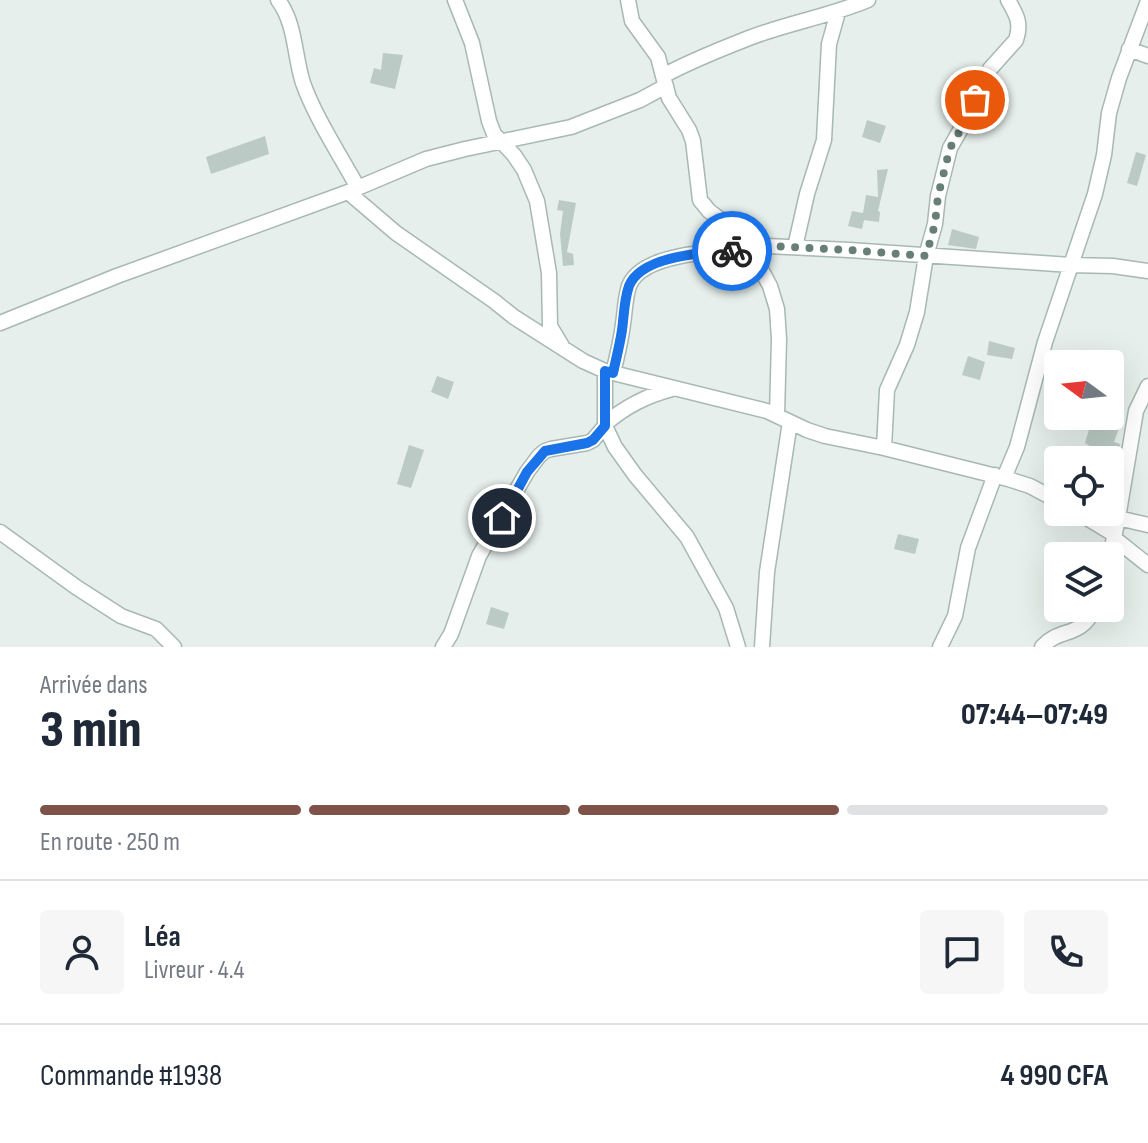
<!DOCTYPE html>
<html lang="fr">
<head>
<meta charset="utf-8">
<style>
  :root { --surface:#fff; --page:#f6f6f7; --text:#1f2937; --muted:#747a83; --line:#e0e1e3; --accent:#7f5249 }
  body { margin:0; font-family:"Sofia Sans Condensed",sans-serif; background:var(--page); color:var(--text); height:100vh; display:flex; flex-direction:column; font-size:30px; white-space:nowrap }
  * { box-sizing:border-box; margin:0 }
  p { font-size:26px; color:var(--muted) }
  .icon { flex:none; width:44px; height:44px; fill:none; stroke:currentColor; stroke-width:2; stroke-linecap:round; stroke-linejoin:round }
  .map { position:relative; height:647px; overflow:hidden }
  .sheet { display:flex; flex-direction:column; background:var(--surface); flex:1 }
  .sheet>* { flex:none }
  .needle { width:52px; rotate:285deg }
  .fabs { position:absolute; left:1044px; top:350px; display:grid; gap:16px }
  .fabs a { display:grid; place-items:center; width:80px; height:80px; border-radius:8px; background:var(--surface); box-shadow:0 8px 32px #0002; font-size:40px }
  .pin { position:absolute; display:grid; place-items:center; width:68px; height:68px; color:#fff; margin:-34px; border:4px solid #fff; border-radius:50%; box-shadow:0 2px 8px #0007 }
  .courier { position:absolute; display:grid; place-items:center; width:80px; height:80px; margin:-40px; border:6px solid #1a73e8; border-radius:50%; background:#fff; color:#222; box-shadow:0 2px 10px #0007 }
  .headline em { font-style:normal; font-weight:800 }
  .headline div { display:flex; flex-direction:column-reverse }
  .headline { display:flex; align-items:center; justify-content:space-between; height:136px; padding:0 40px }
  h1 { font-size:52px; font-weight:800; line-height:60px }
  .bar { display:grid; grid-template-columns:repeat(4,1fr); gap:12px 8px; align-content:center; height:96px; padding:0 40px }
  .bar i { height:10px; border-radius:6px; background:var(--line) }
  .bar .selected { background:var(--accent) }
  .bar p { grid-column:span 4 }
  .line { display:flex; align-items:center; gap:20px; padding:0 40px; border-top:2px solid var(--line) }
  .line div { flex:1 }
  .round { display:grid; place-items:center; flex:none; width:84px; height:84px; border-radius:8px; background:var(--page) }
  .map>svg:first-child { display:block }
</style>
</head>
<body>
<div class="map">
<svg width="1148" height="647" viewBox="0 0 1148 647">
  <rect width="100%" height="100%" fill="#e6efeb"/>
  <path fill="#bbcac4" d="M383,53l20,2 -8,34 -25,-6 4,-15 7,2z
    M867,120l19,6 -6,17 -18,-6z
    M265,136l4,18 -58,20 -5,-17z
    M1136,152l10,3 -9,31 -10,-3z
    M888,169l-10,42 2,1 -1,10 -15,-2 -2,9 -14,-3 4,-15 11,2 3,-18 12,2 -1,-27z
    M559,200l17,3 -9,49 6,2 1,11 -11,1 -3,-32 3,-23 -6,-1z
    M952,229l27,8 -3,12 -28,-4z
    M989,341l26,7 -3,11 -25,-4z
    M968,356l17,6 -5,18 -18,-5z
    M437,376l17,6 -6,17 -17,-7z
    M1115,403l9,2 -3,18 -7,19 6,2 -3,15 -15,-5 -1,6h-15l4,-14 -5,-3 8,-27 19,4z
    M409,445l15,5 -13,38 -14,-4z
    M898,534l21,5 -4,15 -21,-5z
    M491,607l18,6 -5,16 -18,-5z"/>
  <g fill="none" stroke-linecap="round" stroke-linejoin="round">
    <g stroke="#a8b8b2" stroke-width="17">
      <path id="minor" d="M278,0c18,24 16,55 25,83 12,34 37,72 55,105
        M455,0l17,43 17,78 5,13 20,21 10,15 13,31 12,72 1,53 12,20
        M628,0l4,21 26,36 5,19
        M1129,49l19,7
        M748,245l101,5 222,15 24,-71 9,-39 5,-42 10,-35 29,-77
        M795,247l12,-53 17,-54 5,-96 9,-32
        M0,323l117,-47 231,-84
        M605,371l-22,-10 -69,-44 -20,-16 -98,-68 -48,-41 78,-33 39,-10 106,-22 69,-27 26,-14
        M613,373c4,-16 8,-33 10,-49 2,-13 2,-26 6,-38 13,-34 91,-35 122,-36
        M777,415l2,-76 -2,-30 -7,-23 -22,-41 -20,-20 -19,-14 -9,-11 -7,-59 -4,-11 -20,-32 -6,-22c27,-15 58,-27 86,-38 39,-15 81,-22 119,-38
        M605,424c21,-18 41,-28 67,-35
        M884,448l3,-58 20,-45 10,-33 9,-56 9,-32 3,-28 12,-48 16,-28 24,-51 26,-29c6,-17 0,-26 -8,-40
        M1004,478l13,-31 28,-105 26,-77 42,1 35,5
        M1077,512l38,23
        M1118,518l18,-107 12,-25
        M0,532l76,55 45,29 35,13 18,18
        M1114,538l34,27
        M1110,557l8,-39 30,7
        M443,647l8,-13 28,-78 48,-84 12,-16 6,-5 6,-2 36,-6 6,-3 12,-14
        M738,647l-12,-39 -39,-71 -52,-62 -20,-28 -10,-21v-55l162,40 40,19 18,6 59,12 124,31 22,7 28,15
        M762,647l5,-75 23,-150
        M940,647l15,-31 13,-68 27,-73
        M1042,647c19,-21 37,-7 53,-39"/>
    </g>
    <use href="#minor" stroke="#fff" stroke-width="14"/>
  </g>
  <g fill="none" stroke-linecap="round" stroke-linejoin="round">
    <path stroke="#687f78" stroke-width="8" stroke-dasharray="0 14.4" d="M732,251l19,-1 -3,-5 101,5 77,6 9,-32 3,-28 12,-48 16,-28 9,-20"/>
    <path stroke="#1a73e8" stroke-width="10" d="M502,518l25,-46 18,-21 42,-8 6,-3 12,-14v-55l8,2c3,-14 7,-29 9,-43 2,-14 2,-30 7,-44 12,-30 75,-34 103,-35"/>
  </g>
</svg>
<div class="fabs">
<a><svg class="needle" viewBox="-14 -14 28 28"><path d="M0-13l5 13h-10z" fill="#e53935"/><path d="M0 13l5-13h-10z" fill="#747a83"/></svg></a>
<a><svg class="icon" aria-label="locate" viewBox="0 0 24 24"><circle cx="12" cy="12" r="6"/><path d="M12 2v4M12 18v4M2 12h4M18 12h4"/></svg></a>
<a><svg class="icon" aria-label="layers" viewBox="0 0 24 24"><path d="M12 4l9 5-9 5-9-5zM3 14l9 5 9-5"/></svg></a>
</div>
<div class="pin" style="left:975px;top:100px;background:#ea580c"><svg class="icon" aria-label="bag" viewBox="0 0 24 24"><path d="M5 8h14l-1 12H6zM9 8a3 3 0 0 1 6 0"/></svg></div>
<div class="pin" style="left:502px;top:518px;background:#1f2937"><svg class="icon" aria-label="home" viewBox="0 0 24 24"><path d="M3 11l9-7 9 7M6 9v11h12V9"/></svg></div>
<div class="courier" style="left:732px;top:251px"><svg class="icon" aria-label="bike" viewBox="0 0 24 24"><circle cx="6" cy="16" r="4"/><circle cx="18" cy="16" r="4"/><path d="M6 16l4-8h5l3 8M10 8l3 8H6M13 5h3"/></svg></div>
</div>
<section class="sheet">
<div class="headline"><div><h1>3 min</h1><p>Arrivée dans</p></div><em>07:44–07:49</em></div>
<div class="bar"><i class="selected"></i><i class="selected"></i><i class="selected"></i><i></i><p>En route · 250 m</p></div>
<div class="line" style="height:144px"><a class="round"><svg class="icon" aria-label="person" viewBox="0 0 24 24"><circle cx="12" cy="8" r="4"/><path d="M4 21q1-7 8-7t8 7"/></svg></a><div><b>Léa</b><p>Livreur · 4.4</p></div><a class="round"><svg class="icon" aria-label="chat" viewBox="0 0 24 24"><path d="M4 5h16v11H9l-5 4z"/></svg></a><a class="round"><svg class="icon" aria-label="phone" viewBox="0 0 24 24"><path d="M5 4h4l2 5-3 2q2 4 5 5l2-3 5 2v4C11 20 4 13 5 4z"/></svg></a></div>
<div class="line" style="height:104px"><div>Commande #1938</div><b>4 990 CFA</b></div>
</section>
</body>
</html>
